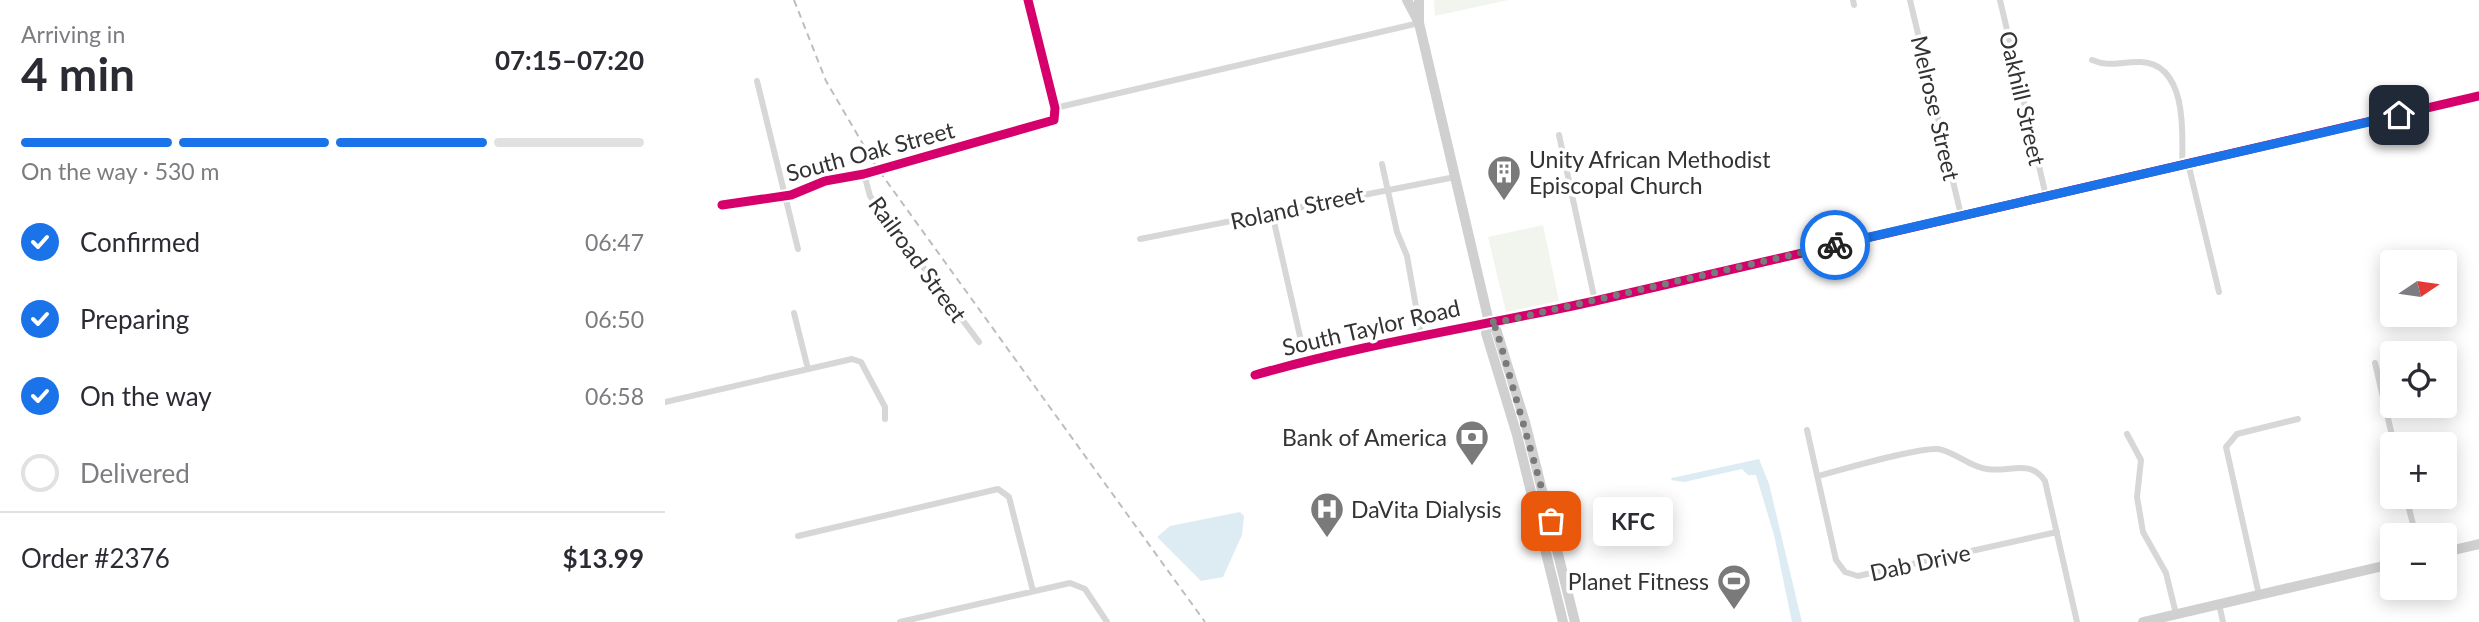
<!DOCTYPE html>
<html lang="en">
<head>
<meta charset="utf-8">
<style>
  :root { --surface:#fff; --page:#f2f2f3; --text:#2b2b33; --muted:#7c7c81; --line:#e1e1e2; --accent:#1a73e8 }
  body { margin:0; font-family:Lato,sans-serif; background:var(--page); color:var(--text); height:100vh; display:flex; flex-direction:column; font-size:26px; white-space:nowrap }
  * { box-sizing:border-box; margin:0 }
  p { font-size:23px; color:var(--muted) }
  .icon { flex:none; width:38px; height:38px; fill:none; stroke:currentColor; stroke-width:2; stroke-linecap:round; stroke-linejoin:round }
  .map { position:relative; flex:1; overflow:hidden }
  .drawer { display:flex; flex-direction:column; background:var(--surface); width:665px }
  .drawer>* { flex:none }
  .needle { width:46px; rotate:77deg }
  .buttons { position:absolute; left:1715px; top:250px; display:grid; gap:14px }
  .buttons a { display:grid; place-items:center; width:77px; height:77px; border-radius:7px; background:var(--surface); box-shadow:0 4px 18px #0003; font-size:35px }
  .pin { position:absolute; display:grid; place-items:center; width:60px; height:60px; color:#fff; margin:-30px; border-radius:14px; box-shadow:0 4px 10px #0006 }
  .courier { position:absolute; display:grid; place-items:center; width:70px; height:70px; margin:-35px; border:5px solid #1a73e8; border-radius:50%; background:#fff; color:#222; box-shadow:0 2px 9px #0007 }
  .bubble { position:absolute; height:49px; border-radius:7px; background:var(--surface); box-shadow:0 4px 18px #0003; font-size:23px; font-weight:700; line-height:49px; text-align:center }
  .summary em { font-style:normal; font-weight:700 }
  .summary div { display:flex; flex-direction:column-reverse }
  .summary { display:flex; align-items:center; justify-content:space-between; height:119px; padding:0 21px }
  h1 { font-size:46px; font-weight:700; line-height:52px }
  .bar { display:grid; grid-template-columns:repeat(4,1fr); gap:10px 7px; align-content:center; height:84px; padding:0 21px }
  .bar i { height:9px; border-radius:5px; background:var(--line) }
  .bar .active { background:var(--accent) }
  .bar p { grid-column:span 4 }
  .line { display:flex; align-items:center; gap:18px; padding:0 21px; border-top:2px solid var(--line) }
  .line div { flex:1 }
  ol { padding:0 21px; list-style:none }
  li { display:flex; align-items:center; gap:21px; height:77px }
  li p { margin-inline-start:auto }
  li .icon { padding:7px; border-radius:50%; background:var(--accent); color:#fff; stroke-width:4 }
  li:last-child { color:var(--muted) }
  li i { width:38px; height:38px; border:4px solid var(--line); border-radius:50% }
  main { display:flex; flex:1; min-height:0 }
  .map>svg:first-child { display:block }
</style>
</head>
<body>
<main>
<section class="drawer">
<div class="summary"><div><h1>4 min</h1><p>Arriving in</p></div><em>07:15–07:20</em></div>
<div class="bar"><i class="active"></i><i class="active"></i><i class="active"></i><i></i><p>On the way · 530 m</p></div>
<ol>
<li><svg class="icon" aria-label="check" viewBox="0 0 24 24"><path d="M5 12l5 5 9-10"/></svg>Confirmed<p>06:47</p></li>
<li><svg class="icon" aria-label="check" viewBox="0 0 24 24"><path d="M5 12l5 5 9-10"/></svg>Preparing<p>06:50</p></li>
<li><svg class="icon" aria-label="check" viewBox="0 0 24 24"><path d="M5 12l5 5 9-10"/></svg>On the way<p>06:58</p></li>
<li><i></i>Delivered</li>
</ol>
<div class="line" style="height:91px"><div>Order #2376</div><b>$13.99</b></div>
</section>
<div class="map">
<svg width="1814" height="622" viewBox="0 0 1814 622">
  <rect width="100%" height="100%" fill="#fff"/>
  <path fill="#f1f5ed" d="M769,0h74l-73,16z
    M878,225l16,76 -53,11 -18,-75z"/>
  <path fill="#ddebf3" d="M1094,459l10,25 33,138h-10l-18,-87 -18,-60h-8l-6,-6 -58,13 -13,-2 1,-2z
    M575,512l4,4 -2,19 -19,42 -22,4 -44,-44 13,-11z"/>
  <g fill="none" stroke-linecap="round" stroke-linejoin="round">
    <path stroke="#d7d7d7" stroke-width="6" d="M1188,0l1,5
      M1245,0l51,215
      M1335,0l46,196
      M1427,60c18,8 30,1 49,2 46,2 42,71 41,103
      M92,81l41,168
      M390,108l364,-85
      M894,135l36,166
      M1523,163l31,129
      M717,164l15,68 10,24 14,79
      M199,174l6,22 109,146
      M57,205l69,-10 34,-14 39,-7 190,-54 1,-12 -27,-108
      M607,213l32,141 5,6
      M475,239l315,-62
      M129,313l14,56
      M1710,363l19,81
      M590,375c112,-32 227,-49 340,-74l884,-205
      M0,402l187,-43 9,3 24,45v12
      M1142,430l29,130 9,12 13,4 199,-44
      M1462,434l14,26 -4,37 6,35 23,41 10,41
      M1152,476c24,-6 101,-29 121,-27 18,3 31,18 49,20 23,4 42,-11 58,12l32,141
      M1741,497l10,39
      M133,536l200,-47 11,8 24,94
      M1594,595l-33,-148 11,-13 61,-15
      M1554,604l4,18
      M235,622l170,-39 15,6 22,33"/>
    <path stroke="#d0d0d0" stroke-width="10" d="M742,0l11,21
      M754,0v23l70,299 -3,11 31,102 46,187
      M824,322l7,7 29,93 50,200
      M1780,552l34,-8
      M1478,622l249,-58"/>
    <path stroke="#bebebe" stroke-width="2" stroke-dasharray="7 5" stroke-linecap="butt" d="M129,0l32,81 51,87 328,454"/>
    <g stroke="#fff" stroke-width="13">
      <path id="cycleway" d="M57,205l69,-10 34,-14 39,-7 190,-54 1,-12 -27,-108
        M590,375c112,-32 227,-49 340,-74l884,-205"/>
    </g>
    <use href="#cycleway" stroke="#d6006c" stroke-width="9"/>
  </g>
  <g fill="none" stroke-linecap="round" stroke-linejoin="round">
    <path stroke="#7a7a7a" stroke-width="7" stroke-dasharray="0 12.6" d="M886,521l-55,-193 -7,-6 15,-1 331,-76"/>
    <path stroke="#1a73e8" stroke-width="9" d="M1170,245l564,-130"/>
  </g>
  <defs>
    <g id="building-pin" transform="scale(1.75)"><path d="M0 17L-7.5 6A9.5 9.5 0 1 1 7.5 6Z" fill="#7a7a7a" stroke="#fff"/><path d="M-4-6H4V6H1V3H-1V6H-4ZM-2.5-4.3h1.7v1.8h-1.7ZM.8-4.3h1.7v1.8H.8ZM-2.5-1h1.7V.8h-1.7ZM.8-1h1.7V.8H.8Z" fill="#fff"/></g>
    <g id="bank-pin" transform="scale(1.75)"><path d="M0 17L-7.5 6A9.5 9.5 0 1 1 7.5 6Z" fill="#7a7a7a" stroke="#fff"/><path d="M-6-4H6V4H-6ZM0-2.3a2.3 2.3 0 1 0 0 4.6a2.3 2.3 0 1 0 0-4.6Z" fill="#fff"/></g>
    <g id="hospital-pin" transform="scale(1.75)"><path d="M0 17L-7.5 6A9.5 9.5 0 1 1 7.5 6Z" fill="#7a7a7a" stroke="#fff"/><path d="M-5-5h3v3.5h4V-5h3V5h-3V1.5h-4V5h-3Z" fill="#fff"/></g>
    <g id="stadium-pin" transform="scale(1.75)"><path d="M0 17L-7.5 6A9.5 9.5 0 1 1 7.5 6Z" fill="#7a7a7a" stroke="#fff"/><path d="M0-5a6.5 5 0 1 0 0 10a6.5 5 0 1 0 0-10ZM-3.5-1.8h7v3.6h-7Z" fill="#fff"/></g>
  </defs>
  <g fill-rule="evenodd">
    <use href="#building-pin" x="839" y="172"/>
    <use href="#bank-pin" x="807" y="437"/>
    <use href="#hospital-pin" x="662" y="509"/>
    <use href="#stadium-pin" x="1069" y="581"/>
  </g>
  <g text-anchor="middle" dominant-baseline="central" stroke-width="7" stroke-linejoin="round" paint-order="stroke">
    <g font-size="23" fill="#333" stroke="#fff">
      <text transform="translate(1358 98) rotate(77)">Oakhill Street</text>
      <text transform="translate(1271 108) rotate(77)">Melrose Street</text>
      <text transform="translate(205 151) rotate(-15)">South Oak Street</text>
      <text transform="translate(632 207) rotate(-12)">Roland Street</text>
      <text transform="translate(253 259) rotate(54)">Railroad Street</text>
      <text transform="translate(706 327) rotate(-13)">South Taylor Road</text>
      <text transform="translate(1255 562) rotate(-12)">Dab Drive</text>
    </g>
    <g font-size="23" fill="#333" stroke="#fff" text-anchor="start">
      <text x="864" y="159">Unity African Methodist<tspan x="864" dy="26">Episcopal Church</tspan></text>
      <text x="782" y="437" text-anchor="end">Bank of America</text>
      <text x="686" y="509">DaVita Dialysis</text>
      <text x="1044" y="581" text-anchor="end">Planet Fitness</text>
    </g>
  </g>
</svg>
<div class="buttons">
<a><svg class="needle" viewBox="-14 -14 28 28"><path d="M0-13l5 13h-10z" fill="#e53935"/><path d="M0 13l5-13h-10z" fill="#7c7c81"/></svg></a>
<a><svg class="icon" aria-label="locate" viewBox="0 0 24 24"><circle cx="12" cy="12" r="6"/><path d="M12 2v4M12 18v4M2 12h4M18 12h4"/></svg></a>
<a>+</a>
<a>−</a>
</div>
<div class="pin" style="left:886px;top:521px;background:#ea580c"><svg class="icon" aria-label="bag" viewBox="0 0 24 24"><path d="M5 8h14l-1 12H6zM9 8a3 3 0 0 1 6 0"/></svg></div>
<div class="pin" style="left:1734px;top:115px;background:#1f2937"><svg class="icon" aria-label="home" viewBox="0 0 24 24"><path d="M3 11l9-7 9 7M6 9v11h12V9"/></svg></div>
<div class="courier" style="left:1170px;top:245px"><svg class="icon" aria-label="bike" viewBox="0 0 24 24"><circle cx="6" cy="16" r="4"/><circle cx="18" cy="16" r="4"/><path d="M6 16l4-8h5l3 8M10 8l3 8H6M13 5h3"/></svg></div>
<div class="bubble" style="left:928px;top:497px;width:80px">KFC</div>
</div>
</main>
</body>
</html>
